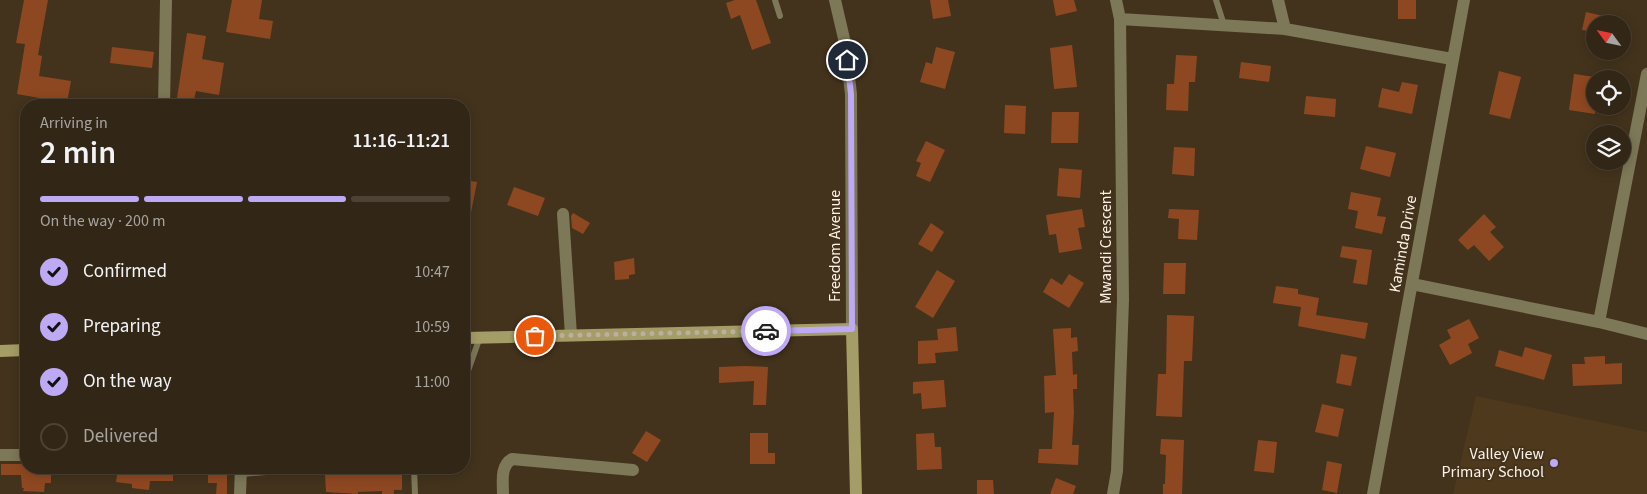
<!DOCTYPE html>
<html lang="en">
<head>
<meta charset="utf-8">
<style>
  :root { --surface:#322616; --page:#3d3223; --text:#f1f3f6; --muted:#a8a5a1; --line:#4d4335; --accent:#bea9f4 }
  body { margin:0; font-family:"Source Sans 3",sans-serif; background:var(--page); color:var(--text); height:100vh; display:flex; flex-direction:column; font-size:19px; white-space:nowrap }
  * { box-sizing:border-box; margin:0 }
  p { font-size:16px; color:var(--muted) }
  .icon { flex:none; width:28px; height:28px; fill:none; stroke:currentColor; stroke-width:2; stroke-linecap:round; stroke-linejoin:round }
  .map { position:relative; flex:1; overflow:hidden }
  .side { position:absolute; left:20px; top:99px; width:450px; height:375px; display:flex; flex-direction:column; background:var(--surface); border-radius:20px; box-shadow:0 2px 12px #0003,0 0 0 1px var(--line) }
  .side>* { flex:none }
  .needle { width:32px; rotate:303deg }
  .tools { position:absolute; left:1586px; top:15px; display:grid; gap:10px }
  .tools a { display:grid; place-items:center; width:45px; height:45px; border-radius:50%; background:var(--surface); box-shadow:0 2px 12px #0003,0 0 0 1px var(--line); font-size:25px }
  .pin { position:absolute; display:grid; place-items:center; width:42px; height:42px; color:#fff; margin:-21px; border:2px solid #fff; border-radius:50%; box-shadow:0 1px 5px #0007 }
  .courier { position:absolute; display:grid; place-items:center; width:50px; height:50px; margin:-25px; border:4px solid #bea9f4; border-radius:50%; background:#fff; color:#222; box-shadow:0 1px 6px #0007 }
  .overview em { font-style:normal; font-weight:600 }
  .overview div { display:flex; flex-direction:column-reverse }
  .overview { display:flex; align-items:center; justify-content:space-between; height:85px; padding:0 20px }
  h1 { font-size:32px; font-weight:600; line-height:38px }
  .bar { display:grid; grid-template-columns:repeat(4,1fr); gap:8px 5px; align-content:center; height:60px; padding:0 20px }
  .bar i { height:6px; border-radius:4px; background:var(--line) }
  .bar .on { background:var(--accent) }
  .bar p { grid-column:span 4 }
  ol { padding:0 20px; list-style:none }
  li { display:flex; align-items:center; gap:15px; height:55px }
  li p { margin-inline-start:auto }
  li .icon { padding:5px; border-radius:50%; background:var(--accent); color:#111; stroke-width:4 }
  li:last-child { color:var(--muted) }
  li i { width:28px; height:28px; border:2px solid var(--line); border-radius:50% }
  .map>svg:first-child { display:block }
</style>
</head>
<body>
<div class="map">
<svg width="1647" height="494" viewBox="0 0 1647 494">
  <rect width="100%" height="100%" fill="#43331d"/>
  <path fill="#4e391d" d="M1476,396l171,36v62h-194z"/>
  <path fill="#8e4821" d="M24,0h24l-10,55 4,1 -3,20 32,5 -4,22 -50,-9 8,-50 -9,-1z
    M232,0h30l-3,19 14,2 -3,18 -44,-7z
    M735,0h21l15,43 -19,7 -12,-35 -9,4 -5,-16z
    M930,0h18l3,16 -18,3z
    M1053,0h21l3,11 -21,5z
    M1398,0h18v19h-18z
    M1586,12l35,8v4h-26v8l-13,-2z
    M187,33l19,3 -4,23 22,4 -5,32 -23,-4 -2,9 -17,-2z
    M1072,45l5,42 -23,2 -4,-41z
    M112,47l42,5 -2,16 -42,-5z
    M936,47l19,5 -10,37 -25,-7 6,-20 6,2z
    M1176,55l21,1 -2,26h-6l-1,29 -22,-1 1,-26h7z
    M1241,62l30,4 -2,16 -30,-4z
    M1499,71l22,6 -11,42 -21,-5z
    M1574,74l21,3v37l-26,-4z
    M1402,82l16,3 -6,29 -34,-7 4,-19 17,4z
    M1306,96l30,3 -1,18 -31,-3z
    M1005,105l21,1 -1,28 -21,-1z
    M1052,112h27l-1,31h-27z
    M926,141l19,9 -15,32 -14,-6 5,-13 -5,-2z
    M1366,146l30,7 -6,24 -30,-8z
    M1174,147l21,1 -1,28 -22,-2z
    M1059,168l23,2 -2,28 -23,-2z
    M464,180l13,2 -9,46h-4z
    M514,187l31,11 -7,18 -31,-11z
    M1351,192l30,6 -4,18 9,1 -4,17 -27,-6 3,-17 -10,-2z
    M1082,209l3,18 -7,1 4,21 -23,4 -3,-19 -7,1 -3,-20z
    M1169,209l30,1 -2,30 -19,-1 1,-20 -11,-1z
    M573,213l17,10 -7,11 -11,-6 -1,-12z
    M1484,214l12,13 -6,5 14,15 -15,14 -15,-16 -6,5 -10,-10z
    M931,223l13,9 -12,20 -14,-8z
    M1342,246l30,4 -5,35 -14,-2 4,-23 -17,-3z
    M634,258l1,16 -6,1v4l-14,1 -1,-18z
    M1164,263h22l-1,31h-22z
    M937,270l18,11 -22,37 -18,-11z
    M1069,274l15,9 -15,25 -26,-16 8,-14 11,7z
    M1276,286l22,3v5l21,4 -3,17 52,8 -3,16 -67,-13 3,-19 -28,-4z
    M1167,315l27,1 -2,45h-8l-2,56 -26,-1 2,-42h8z
    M1469,319l10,19 -11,6 4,9 -22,12 -11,-20 12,-7 -4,-8z
    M956,327l2,24 -23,2 1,10 -18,1v-23l20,-1 -1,-11z
    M1071,328v10l6,-1 1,14 -6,1 1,23 4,-1v15h-4l1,23 -2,33h7l-1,20 -40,-2 1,-14h13l2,-37 -9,1 -1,-37 12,-1 -3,-46z
    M1525,347l27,8 -8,25 -49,-14 4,-16 23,7z
    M1341,354l16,3 -6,29 -15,-3z
    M1605,356v8l17,-1v21l-49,2 -1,-22h13l-1,-7z
    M745,366l23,1 -2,38h-13l1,-24 -35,2v-16z
    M944,380l2,27 -24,2 -1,-16 -8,1v-12z
    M1322,404l22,5 -6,28 -23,-5z
    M646,431l15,9 -14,22 -15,-9z
    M750,433h18v20h7v11h-25z
    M934,433l1,14h6l1,22 -25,1 -1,-36z
    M1161,439l23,1 -2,54h-19v-10h2l1,-29 -6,-1z
    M1258,440l19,2 -3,31 -20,-2z
    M1327,461l15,3 -5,29 -15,-3z
    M1,464h20l5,1v3h25v15h-6l-1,9 -21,-1 1,-3h-2l-1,-13h-20z
    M118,468h55v13h-23l-1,9 -17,-2v-4l-16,-2z
    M217,468h10v26h-11l1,-11h-9v-14z
    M402,473v17h-8v4h-12v-3l-24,1v2l-32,-2 -1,-17z
    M1056,478l20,8 -3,8h-23z
    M977,480h16l1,14h-17z"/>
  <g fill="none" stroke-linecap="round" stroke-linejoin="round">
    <path stroke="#7d7857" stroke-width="6" d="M775,0l5,16
      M1216,0l8,25
      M464,382l16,-45
      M414,468l1,26
      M241,474l74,-6"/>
    <path stroke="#7d7857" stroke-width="12" d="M835,0l10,43 6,51 1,235
      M1278,0l7,29
      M1120,19l165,10 167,30
      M164,105l2,-104
      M563,214l8,121
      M1412,284l187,38 48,12
      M1599,322l48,-248
      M0,455h26
      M240,494l1,-26
      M503,494c0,-12 -3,-28 9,-35l121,11
      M1113,494l4,-23 6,-171 -3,-281 -4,-19
      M1373,494l91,-494"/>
    <path stroke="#a49d67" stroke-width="12" d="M464,338l388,-9 4,165
      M0,351l26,-1"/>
  </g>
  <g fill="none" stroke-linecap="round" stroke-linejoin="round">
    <path stroke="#bcaf9f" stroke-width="5" stroke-dasharray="0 9" d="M535,336l231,-5"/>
    <path stroke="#bea9f4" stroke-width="6" d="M766,331l86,-2 -1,-235 -4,-34"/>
  </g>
  <circle fill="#bea9f4" stroke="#43331d" stroke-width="2" cx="1554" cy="463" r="5"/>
  <g text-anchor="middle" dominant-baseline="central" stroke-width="4" stroke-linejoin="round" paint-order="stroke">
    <g font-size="16" fill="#fdf2e5" stroke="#43331d">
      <text transform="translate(1403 244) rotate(-80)">Kaminda Drive</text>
      <text transform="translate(835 246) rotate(-90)">Freedom Avenue</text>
      <text transform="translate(1106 247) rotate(-90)">Mwandi Crescent</text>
    </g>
    <g font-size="16" fill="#fdf2e5" stroke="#43331d" text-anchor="end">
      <text x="1544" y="454">Valley View<tspan x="1544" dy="18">Primary School</tspan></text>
    </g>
  </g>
</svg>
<div class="tools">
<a><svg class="needle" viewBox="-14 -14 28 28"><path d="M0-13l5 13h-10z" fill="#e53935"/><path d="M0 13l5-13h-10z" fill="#a8a5a1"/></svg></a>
<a><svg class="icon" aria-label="locate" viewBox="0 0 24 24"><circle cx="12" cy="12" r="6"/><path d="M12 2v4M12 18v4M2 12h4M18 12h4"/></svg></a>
<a><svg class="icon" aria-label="layers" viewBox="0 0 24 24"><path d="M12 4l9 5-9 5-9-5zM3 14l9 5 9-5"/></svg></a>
</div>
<div class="pin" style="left:535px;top:336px;background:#ea580c"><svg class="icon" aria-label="bag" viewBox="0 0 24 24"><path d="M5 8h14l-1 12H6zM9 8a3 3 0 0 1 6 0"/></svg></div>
<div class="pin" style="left:847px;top:60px;background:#1f2937"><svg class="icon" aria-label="home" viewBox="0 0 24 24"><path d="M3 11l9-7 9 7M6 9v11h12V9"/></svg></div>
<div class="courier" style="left:766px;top:331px"><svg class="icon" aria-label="car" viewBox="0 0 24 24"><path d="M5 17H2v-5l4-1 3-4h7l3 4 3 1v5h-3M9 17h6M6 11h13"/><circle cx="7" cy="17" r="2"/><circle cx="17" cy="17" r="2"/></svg></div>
<section class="side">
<div class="overview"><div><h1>2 min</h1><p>Arriving in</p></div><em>11:16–11:21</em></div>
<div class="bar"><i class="on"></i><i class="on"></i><i class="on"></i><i></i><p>On the way · 200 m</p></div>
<ol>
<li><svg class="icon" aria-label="check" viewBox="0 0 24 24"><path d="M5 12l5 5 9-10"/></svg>Confirmed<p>10:47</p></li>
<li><svg class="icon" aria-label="check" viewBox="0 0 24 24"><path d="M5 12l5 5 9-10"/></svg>Preparing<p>10:59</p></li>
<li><svg class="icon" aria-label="check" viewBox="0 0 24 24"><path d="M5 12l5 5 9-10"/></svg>On the way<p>11:00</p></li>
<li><i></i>Delivered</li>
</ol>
</section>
</div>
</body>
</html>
